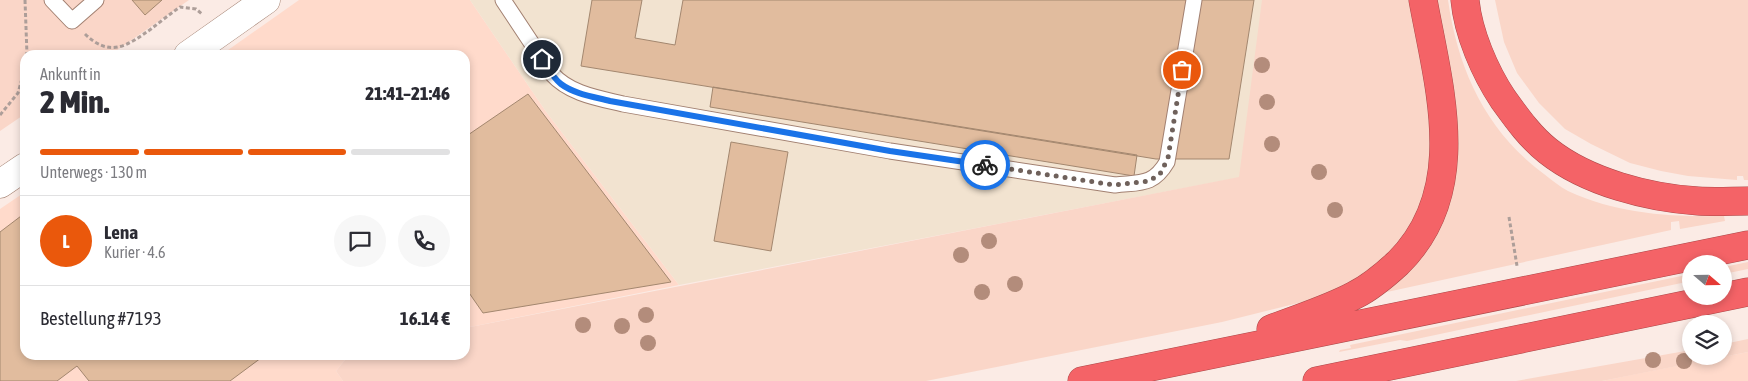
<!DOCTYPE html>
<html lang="de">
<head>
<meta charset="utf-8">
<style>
  :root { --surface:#fff; --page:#f7f7f7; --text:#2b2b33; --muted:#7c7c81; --line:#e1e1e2; --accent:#ea580c }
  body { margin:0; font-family:"Asap Condensed",sans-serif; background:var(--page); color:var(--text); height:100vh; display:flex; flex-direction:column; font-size:19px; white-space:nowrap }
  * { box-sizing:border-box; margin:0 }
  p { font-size:16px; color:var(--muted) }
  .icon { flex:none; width:28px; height:28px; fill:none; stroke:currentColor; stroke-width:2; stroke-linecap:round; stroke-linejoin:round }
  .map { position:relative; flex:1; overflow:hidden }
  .side { position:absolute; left:20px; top:50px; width:450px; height:310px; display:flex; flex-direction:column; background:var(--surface); border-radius:15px; box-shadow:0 2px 8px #0003 }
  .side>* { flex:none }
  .needle { width:32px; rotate:110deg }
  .controls { position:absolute; left:1682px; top:255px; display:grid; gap:10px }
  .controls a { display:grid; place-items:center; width:50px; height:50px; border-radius:50%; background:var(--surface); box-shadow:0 2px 8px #0003; font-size:25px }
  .pin { position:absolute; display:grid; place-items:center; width:42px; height:42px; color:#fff; margin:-21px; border:2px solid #fff; border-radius:50%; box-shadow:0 1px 5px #0007 }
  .courier { position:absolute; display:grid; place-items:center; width:50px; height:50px; margin:-25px; border:4px solid #1a73e8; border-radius:50%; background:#fff; color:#222; box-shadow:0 1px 6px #0007 }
  .headline em { font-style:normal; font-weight:800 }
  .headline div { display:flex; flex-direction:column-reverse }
  .headline { display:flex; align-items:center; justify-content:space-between; height:85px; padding:0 20px }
  h1 { font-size:32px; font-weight:800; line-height:38px }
  .bar { display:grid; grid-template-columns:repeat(4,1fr); gap:8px 5px; align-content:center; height:60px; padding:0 20px }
  .bar i { height:6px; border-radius:4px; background:var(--line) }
  .bar .current { background:var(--accent) }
  .bar p { grid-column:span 4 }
  .line { display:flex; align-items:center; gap:12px; padding:0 20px; border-top:1px solid var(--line) }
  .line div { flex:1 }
  .round { display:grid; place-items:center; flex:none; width:52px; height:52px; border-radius:26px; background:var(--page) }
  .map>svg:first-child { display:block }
</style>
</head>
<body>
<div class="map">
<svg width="1748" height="381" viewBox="0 0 1748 381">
  <rect width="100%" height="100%" fill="#fbebe5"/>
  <path fill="#ffdacb" d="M299,0h171l77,113 132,172 -214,43v-273h-244z
    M25,192v163h324l-13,16 7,10h-343v-172z
    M1748,352v29h-146l34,-7z"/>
  <path fill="#f2e3d0" d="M470,0h797l32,166 -620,119 -132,-172z"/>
  <path fill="#fad6c8" d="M0,0h189l-79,55h-85v59l-25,17z
    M1262,0h147l18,96 5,47 -3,39 -11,31 -14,23 -31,33 -46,27 -105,26 -296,59h-583l-7,-10 13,-16h116v-27l774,-151z
    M1433,0h15c10,70 38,131 96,174 8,6 16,13 24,17 50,23 102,26 156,25l1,5 -45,8 -1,-8 -8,1v8l-284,62 42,-49z
    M1495,0h253v180h-4l-1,-4h-6v4l-49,-4 -27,-5 -31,-8 -39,-19 -26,-15 -26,-26 -22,-30 -13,-31z
    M1748,262v7l-24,5v-7z
    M1691,274v7l-284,60 -7,-1 -61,12 1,-2 11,-2 -1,-3z
    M1748,339v13l-146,29h-86l175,-31v6h33v-12z"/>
  <path fill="#e1bc9e" stroke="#a3876f" d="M132,0h30l-17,15z
    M592,0h50l-7,38 40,7 8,-45h571l-25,159h-73l-575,-93z
    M713,87l424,68 -3,21 -424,-69z
    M528,94l143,188 -188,31 -18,-26v-150z
    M731,142l57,10 -17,99 -57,-10z
    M25,213v142h240l-35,26h-141l-12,-15 -20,15h-57v-149z"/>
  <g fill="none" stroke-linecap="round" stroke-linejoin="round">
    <g stroke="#a28071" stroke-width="17">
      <path id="service" d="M52,0l20,21 24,-21
        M503,0l49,74c18,20 46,24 71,30l267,47 225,34c25,-3 38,1 52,-23l27,-162"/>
    </g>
    <g stroke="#a28071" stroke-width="29">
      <path id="tertiary" d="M188,55l78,-55
        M0,184l25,-17"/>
    </g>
    <g stroke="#ab4849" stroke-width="29">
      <path id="motorway" d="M1465,0c3,33 20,72 38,99 13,18 27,38 45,52 39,31 101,47 150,50 17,1 34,0 50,0
        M1271,329c28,-11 58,-20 84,-34 16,-8 30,-20 43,-32 73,-72 41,-175 25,-263
        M1082,381l666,-136
        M1317,381l431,-89"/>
    </g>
    <path stroke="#ad9e99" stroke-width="3" stroke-dasharray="4 2.5" stroke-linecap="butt" d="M25,0l2,55
      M85,34c25,24 42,12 66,-5 9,-7 19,-15 29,-22l16,2 6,5
      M0,115l18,-22 7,-25
      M1509,217l8,49"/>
    <use href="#service" stroke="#fff" stroke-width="15"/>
    <use href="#tertiary" stroke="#fff" stroke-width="28"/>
    <use href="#motorway" stroke="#f46367" stroke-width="28"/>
  </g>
  <g fill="#b38c7b">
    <circle cx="1262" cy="65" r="8"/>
    <circle cx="1267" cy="102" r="8"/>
    <circle cx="1272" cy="144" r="8"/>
    <circle cx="1319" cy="172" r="8"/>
    <circle cx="1335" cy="210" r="8"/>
    <circle cx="989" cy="241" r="8"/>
    <circle cx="961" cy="255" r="8"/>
    <circle cx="1015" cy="284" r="8"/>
    <circle cx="982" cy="292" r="8"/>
    <circle cx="646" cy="315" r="8"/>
    <circle cx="583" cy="325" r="8"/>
    <circle cx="622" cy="326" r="8"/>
    <circle cx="648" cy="343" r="8"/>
    <circle cx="1653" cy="360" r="8"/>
    <circle cx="1684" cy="361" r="8"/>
  </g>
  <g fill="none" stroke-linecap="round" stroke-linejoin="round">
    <path stroke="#6f615b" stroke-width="5" stroke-dasharray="0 9" d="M985,165l129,20 35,-4 11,-7 8,-16 14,-88"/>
    <path stroke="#1a73e8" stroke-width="6" d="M542,59c6,9 11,19 19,25 13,10 34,13 49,17l280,50 95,14"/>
  </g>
</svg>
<div class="controls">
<a><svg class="needle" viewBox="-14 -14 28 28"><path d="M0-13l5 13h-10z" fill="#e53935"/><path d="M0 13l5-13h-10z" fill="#7c7c81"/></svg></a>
<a><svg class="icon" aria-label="layers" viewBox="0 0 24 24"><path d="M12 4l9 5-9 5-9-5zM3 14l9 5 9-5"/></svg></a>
</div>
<div class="pin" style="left:1182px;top:70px;background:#ea580c"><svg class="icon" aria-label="bag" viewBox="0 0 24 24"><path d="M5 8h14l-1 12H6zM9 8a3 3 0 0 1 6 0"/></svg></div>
<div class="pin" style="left:542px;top:59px;background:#1f2937"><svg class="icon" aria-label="home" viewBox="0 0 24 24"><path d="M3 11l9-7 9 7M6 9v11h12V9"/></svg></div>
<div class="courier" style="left:985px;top:165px"><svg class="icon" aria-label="bike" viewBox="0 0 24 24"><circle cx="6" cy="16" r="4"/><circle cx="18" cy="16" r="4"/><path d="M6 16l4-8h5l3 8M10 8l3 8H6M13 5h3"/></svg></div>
<section class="side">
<div class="headline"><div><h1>2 Min.</h1><p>Ankunft in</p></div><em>21:41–21:46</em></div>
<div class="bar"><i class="current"></i><i class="current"></i><i class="current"></i><i></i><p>Unterwegs · 130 m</p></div>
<div class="line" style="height:90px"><b class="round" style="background:var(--accent);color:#fff">L</b><div><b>Lena</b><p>Kurier · 4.6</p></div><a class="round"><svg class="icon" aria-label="chat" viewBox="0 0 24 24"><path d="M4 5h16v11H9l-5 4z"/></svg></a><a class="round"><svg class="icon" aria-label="phone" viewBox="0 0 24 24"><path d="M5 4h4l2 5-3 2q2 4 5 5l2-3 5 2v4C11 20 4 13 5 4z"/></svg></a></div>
<div class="line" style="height:65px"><div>Bestellung #7193</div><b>16.14 €</b></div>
</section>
</div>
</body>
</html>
